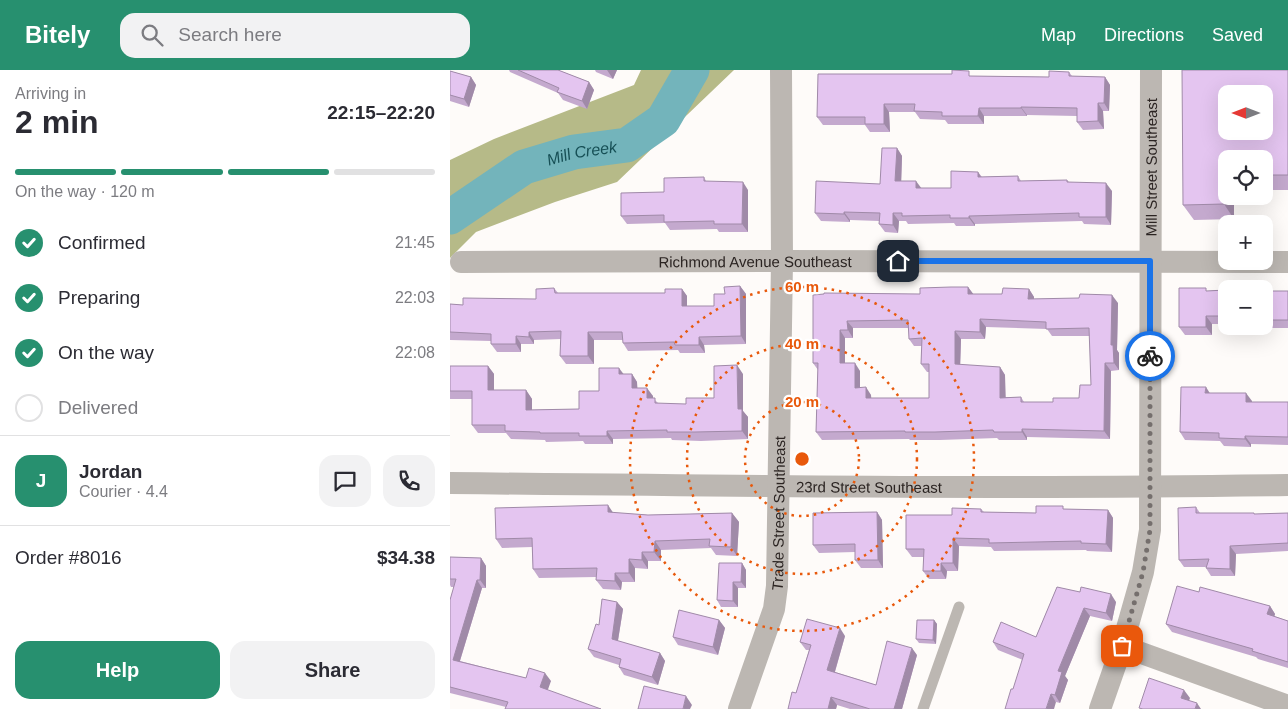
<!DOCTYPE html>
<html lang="en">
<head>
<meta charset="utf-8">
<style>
  :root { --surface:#fff; --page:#f2f2f3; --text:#2b2b33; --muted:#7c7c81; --line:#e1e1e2; --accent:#27906f }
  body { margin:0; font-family:Arial,sans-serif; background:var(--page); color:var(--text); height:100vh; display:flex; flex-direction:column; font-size:19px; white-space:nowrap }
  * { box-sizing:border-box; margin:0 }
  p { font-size:16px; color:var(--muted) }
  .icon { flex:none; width:28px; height:28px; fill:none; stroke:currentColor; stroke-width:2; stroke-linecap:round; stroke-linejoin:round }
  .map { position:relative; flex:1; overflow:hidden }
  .panel { display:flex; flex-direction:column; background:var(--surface); width:450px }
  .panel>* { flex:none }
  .needle { width:32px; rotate:270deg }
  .buttons { position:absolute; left:768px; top:15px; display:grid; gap:10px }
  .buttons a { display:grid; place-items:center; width:55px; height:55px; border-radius:10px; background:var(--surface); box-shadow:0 5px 20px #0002; font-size:25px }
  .pin { position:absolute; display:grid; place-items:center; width:42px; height:42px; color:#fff; margin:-21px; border-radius:10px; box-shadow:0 2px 8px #0006 }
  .courier { position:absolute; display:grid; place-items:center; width:50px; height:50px; margin:-25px; border:4px solid #1a73e8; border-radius:50%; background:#fff; color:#222; box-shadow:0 1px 6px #0007 }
  .head em { font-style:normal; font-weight:700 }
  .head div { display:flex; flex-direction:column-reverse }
  .head { display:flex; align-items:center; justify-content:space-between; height:85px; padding:0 15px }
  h1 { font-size:32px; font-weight:700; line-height:38px }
  .bar { display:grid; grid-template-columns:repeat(4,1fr); gap:8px 5px; align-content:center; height:60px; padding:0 15px }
  .bar i { height:6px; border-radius:4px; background:var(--line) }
  .bar .current { background:var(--accent) }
  .bar p { grid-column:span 4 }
  .line { display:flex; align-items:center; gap:12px; padding:0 15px; border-top:1px solid var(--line) }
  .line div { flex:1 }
  .round { display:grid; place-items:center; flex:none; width:52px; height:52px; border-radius:15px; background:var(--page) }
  ol { padding:0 15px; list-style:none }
  li { display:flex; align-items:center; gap:15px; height:55px }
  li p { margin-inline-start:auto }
  li .icon { padding:5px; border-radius:50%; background:var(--accent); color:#fff; stroke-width:4 }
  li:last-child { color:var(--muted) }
  li i { width:28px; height:28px; border:2px solid var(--line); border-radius:50% }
  .action { display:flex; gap:10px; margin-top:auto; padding:10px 15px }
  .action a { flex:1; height:58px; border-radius:15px; background:var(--accent); color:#fff; font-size:20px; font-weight:700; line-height:58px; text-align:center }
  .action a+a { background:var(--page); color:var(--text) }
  header { display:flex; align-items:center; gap:30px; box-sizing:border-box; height:70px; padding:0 25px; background:var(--accent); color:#fff }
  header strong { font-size:24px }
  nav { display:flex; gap:28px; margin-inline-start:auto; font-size:18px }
  .search { width:350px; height:45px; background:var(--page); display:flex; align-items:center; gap:12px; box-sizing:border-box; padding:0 18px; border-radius:15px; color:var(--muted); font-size:19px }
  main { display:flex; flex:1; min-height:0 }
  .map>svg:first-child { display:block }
</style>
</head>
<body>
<header>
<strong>Bitely</strong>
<div class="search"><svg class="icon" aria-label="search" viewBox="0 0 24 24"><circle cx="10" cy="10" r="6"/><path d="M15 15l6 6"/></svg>Search here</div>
<nav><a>Map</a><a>Directions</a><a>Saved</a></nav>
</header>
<main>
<section class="panel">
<div class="head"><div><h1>2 min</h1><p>Arriving in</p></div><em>22:15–22:20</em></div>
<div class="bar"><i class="current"></i><i class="current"></i><i class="current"></i><i></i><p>On the way · 120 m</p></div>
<ol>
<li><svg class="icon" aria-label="check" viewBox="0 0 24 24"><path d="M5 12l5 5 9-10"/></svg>Confirmed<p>21:45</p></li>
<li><svg class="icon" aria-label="check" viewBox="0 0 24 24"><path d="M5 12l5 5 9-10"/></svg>Preparing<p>22:03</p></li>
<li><svg class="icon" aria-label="check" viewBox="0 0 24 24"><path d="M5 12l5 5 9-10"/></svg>On the way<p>22:08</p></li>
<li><i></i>Delivered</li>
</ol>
<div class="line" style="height:90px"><b class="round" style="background:var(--accent);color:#fff">J</b><div><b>Jordan</b><p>Courier · 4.4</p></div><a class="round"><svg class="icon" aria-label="chat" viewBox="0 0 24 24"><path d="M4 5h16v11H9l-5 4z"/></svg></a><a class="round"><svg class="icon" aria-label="phone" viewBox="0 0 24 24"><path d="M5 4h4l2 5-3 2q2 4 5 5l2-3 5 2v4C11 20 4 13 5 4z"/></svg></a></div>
<div class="line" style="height:65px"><div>Order #8016</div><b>$34.38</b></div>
<div class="action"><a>Help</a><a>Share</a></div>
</section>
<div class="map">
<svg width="838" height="639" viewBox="0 0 838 639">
  <rect width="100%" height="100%" fill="#fefbf9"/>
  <path fill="#b6ba88" d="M191,0h93l-117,112 -62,20 -79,30 -26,26v-98l44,-21 140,-54z"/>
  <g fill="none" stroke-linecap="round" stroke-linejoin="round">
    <path stroke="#73b4bb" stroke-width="35" id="s1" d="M0,147l74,-50 50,-15 53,-7 36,-25 29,-50"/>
    <path stroke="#bcb7b2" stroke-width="11" d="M473,639l36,-102"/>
    <g stroke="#bcb7b2" stroke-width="22">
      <path id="s2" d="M11,192l321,-1 506,1"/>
      <path id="s3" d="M0,413c279,3 559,6 838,2"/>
      <path d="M672,576l166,60"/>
      <path id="s4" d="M289,639l35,-100 3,-23 5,-325 -1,-191"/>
      <path id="s5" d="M650,639l22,-63 21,-74 7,-42 1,-460"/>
    </g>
  </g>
  <path fill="#c4a9ce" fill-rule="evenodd" d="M59,0h49l31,12 5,8 -7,19 -24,-9 -5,-7 -48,-21z
    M145,0h22l-4,9 -17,-7z
    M838,0v120h-21v8l-33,1v20l-40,1 -11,-15zM776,89h38v37h-38z
    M0,1l21,6 5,8 -7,22 -19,-6z
    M619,2l3,4 33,1 5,8 -1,26h-6l1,18 -21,1 -6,-8v-6l-50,-1v1h-43v8h-36l-3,-4 -25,-1 -5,-7h-26l1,20h-20l-5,-7h-42l-6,-8 155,-41 77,1z
    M447,78l5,8 -1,25 20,7h30l27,-16 4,5 36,-1 3,5 46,-1 2,2 43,9 -1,34 -27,-1 -2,-3 -107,3v2h-19l-2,-3 -46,1 -2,-3h-7l-1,12 -13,-1 -6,-8v-3l-29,-1v2l-29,-1 -6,-8 65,-29z
    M254,107l2,4 42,9v42h-29l-2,-3 -47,1 -5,-7 -38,1 -6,-8 43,-24z
    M290,216l6,8v50l-42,1 1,8h-25l-2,-3 -50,1 -5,-8v-3h-29v24h-28l-6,-8 1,-17 -27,1v4h-13v8h-24l-6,-8v-3l-41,-1v-36l13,1 73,-6 18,-11 4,5h107l17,-4 5,7v10h27l11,-12z
    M518,217l5,7h29l27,-5 5,8v2l84,4 -1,47 2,3v17l-8,1 -1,68 -83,-2v3h-28l-2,-2 -57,2h-30l-1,-1 -87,1 -6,-8 2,-62 -5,-7v-68l107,-1zM536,257l61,2 5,7h38l1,49 -12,13 -26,4h-29l-3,-5h-16v-22l-5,-8 -40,-2 1,-26h24zM403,258h56v11l5,7h8l-1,18 6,8h2v26h-58v-3l-11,-8v-16l-15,-8v-25h8z
    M776,220v34h-14v11h-27l-6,-8 29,-36z
    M814,221h24v37h-18l-3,-5h-3z
    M0,296h38l6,8v16h32l6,9v11l47,-1 20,-18 24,-17h9l5,8v6l16,8v2l6,6h27l28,-6 29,-24v37l5,6v22l-47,2 -29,-1 -1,-2 -58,1v5h-28l-2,-3 -37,1 -1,-2 -34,-1 -5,-6h-28l-6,-8v-26h-22z
    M760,323l42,8v1h36v43l-37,-1v3l-27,-1 -4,-5 -35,-1 -5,-8z
    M746,437l4,6 55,1 33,-1v38l-52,3 -1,22h-24l-5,-8v-1h-22l-5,-7z
    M531,439l3,3 52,1 29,-4 43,1 5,8 -1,34 -25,-1 -1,-1 -92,1 -3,-4 -32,-1 -1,25h-11l-1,8h-17l-6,-8 1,-14h-12l-6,-8 46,-34z
    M427,442l5,8 1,48h-22l-6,-8v-8l-36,1 -6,-8z
    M163,443l35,2 84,-2 7,9 -2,34 -21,-1 -5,-7 -50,2v11h-13v8l-13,-1v14h-13l-1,8 -18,-1 -7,-9v-3l-57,1 -6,-9 -1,-22 -30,1 -6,-9z
    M0,487l31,1 5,8v22h-4l-22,73 66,17 25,3 -45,26 -56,-14v1v-94l4,-13h-3l-1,-2z
    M292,493l4,7v18h-8v19h-17l-4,-7z
    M607,517l59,15 -4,19 -22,-5 -25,60 3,4 -8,23 -4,-1 -33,-42 -25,-10 -5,-8 43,-5z
    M749,522l71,14 5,8 -1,2 14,5v47l-30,-9 -2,-2 -84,-25 -6,-8z
    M167,532l6,7 -5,32 42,12 5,8 -7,24 -34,-10 -5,-8v-2l-25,-8 -6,-8 11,-24z
    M269,550l6,8 -7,27 -40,-10 -5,-8z
    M484,550l3,4 -1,20 -17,-1 -3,-4z
    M395,566l-10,36 41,13 41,-30 -15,54h-52l-13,-4 -1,4h-48l8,-16 13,-43h-3l-6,-8z"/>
  <path fill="#a08aa8" d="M157,0h10l-4,9z
    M21,7l5,8 -7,22 -5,-8z
    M655,7l5,8 -1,26 -5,-8z
    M139,12l5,8 -7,19 -5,-8z
    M648,33l5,8 1,18 -6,-8z
    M434,34l5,8 1,20 -6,-8z
    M571,37l6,8v1l-6,-8z
    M529,38l5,8v8l-6,-8z
    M447,78l5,8 -1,33 -6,-8z
    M528,102l5,8 -5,-3z
    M466,111l6,8 -6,-1z
    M293,112l5,8v42l-6,-8z
    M656,113l6,8 -1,34 -5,-8z
    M774,114l2,3v9h7l1,3v20l-10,-15z
    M814,116l3,4v8l-3,-4z
    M394,142l6,8v2l-6,-8z
    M443,143l6,8 -1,12 -5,-8z
    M519,146l6,8v2l-6,-8z
    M290,216l6,8v50l-5,-8z
    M518,217l6,8 -6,-1z
    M232,219l5,7v18l-5,-8z
    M579,219l5,8v10l-6,-8z
    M662,225l6,8 -1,47 2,3v17l-5,-7 -3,-18z
    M756,246l6,8v11l-6,-8z
    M530,249l6,8 -1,12 -5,-7z
    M397,251l6,7v10l-5,-8z
    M390,260l5,8v33l-5,-8z
    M505,261l6,8 -1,33 -5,-8z
    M79,262l5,8v4l-5,-7z
    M138,262l6,8v24l-6,-8z
    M66,266l5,8v8l-5,-8z
    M249,267l5,8 1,8 -6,-8z
    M405,293l5,8v25l-5,-8z
    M655,293l6,8 -1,68 -6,-8z
    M287,295l6,9v37l5,6v22l-6,-8 -4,-22z
    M38,296l6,8v25l-6,-9z
    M550,297l5,8 1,30 -6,-7z
    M169,298l6,8 -6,-2z
    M182,304l5,8 1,14 -6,-8z
    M416,317l5,8 1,11 -6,-8z
    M756,317l5,8 -6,-2z
    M197,318l6,8v10l-6,-8z
    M76,320l6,9v19l-6,-8z
    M796,323l6,8v9l-6,-8z
    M572,359l5,8v3l-5,-8z
    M157,361l6,8v5l-6,-8z
    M795,366l6,8v3l-6,-8z
    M158,435l6,9 -6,-2z
    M658,440l5,8 -1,34 -6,-8z
    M427,442l5,8 1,48 -5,-8z
    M282,443l7,9 -2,34 -6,-9z
    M503,468l6,8 -1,25 -5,-8z
    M205,471l6,9v11l-7,-9z
    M780,476l6,8 -1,22 -5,-7z
    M192,482l6,9v8l-6,-9z
    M31,488l5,8v22l-6,-8z
    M179,489l6,9v14l-6,-9z
    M292,493l4,7v18l-5,-6z
    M491,493l6,8 -1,8 -5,-8z
    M165,503l7,9 -1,8 -6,-9z
    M27,510l5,8 -24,79 -5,-7z
    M283,512l5,6v19l-5,-6z
    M661,524l5,8 -4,19 -6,-8z
    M167,532l6,7 -6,37 -5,-7z
    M820,536l5,8 -2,8 -6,-8z
    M634,538l6,8 -25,60 3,4 -8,23 -5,-8 3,-24z
    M269,550l6,8 -7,27 -5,-8z
    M484,550l3,4 -1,20 -3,-4z
    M390,558l5,8 -12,42 -6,-8z
    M462,578l5,7 -15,54h-8z
    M210,583l5,8 -7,24 -6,-8z
    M95,603l6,8 -5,14 -6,-8z
    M734,620l6,8 -3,8 -6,-8z
    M601,624l5,8 -2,7h-8z
    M236,626l6,9 -2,4h-7z
    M381,627l6,8 -1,4h-8z
    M747,633l4,6h-6z"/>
  <path fill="#e4c5f0" stroke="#a08aa8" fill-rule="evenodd" d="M68,0h40l31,12 -7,19 -25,-9 2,-4z
    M502,0l17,1v5l80,1v-6l20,1v4l36,1 -1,26h-6v18l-21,1v-14l-56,-1v1h-42l-1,8h-36v-4l-28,-1 1,-7h-31v20h-19v-7h-48l1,-43h134z
    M732,0h106v105h-24v-16h-38v25h-2v20l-41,1zM776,24h38v37h-38z
    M0,1l21,6 -7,22 -14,-4z
    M432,78h15l-2,33h21v7h35v-17l27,1v5l40,-1v5l49,-1v2l39,1v34h-27v-4l-110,3v2h-19v-3l-48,1v-3h-9v12l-14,-1 1,-11 -36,-1v2l-29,-1 1,-32 64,3z
    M254,107v4l39,1 -1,42h-28v-3l-50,1v-7l-43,1v-23l43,-1v-14z
    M290,216l1,50 -42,1v8h-24l-1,-3 -51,1 -1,-11h-34v24h-28l1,-25 -32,1v5l-13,-1v8h-25v-10l-41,-2v-28l13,1v-7l73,1v-10l18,-1 1,5h110v-4h17v17h32v-12h11l-1,-7z
    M501,217h17v7h34l1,-6 26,1 -1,10 51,-1 1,-4 32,1 -1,50h2l1,18h-9l-1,68 -82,-2v3h-28l-1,-2 -58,2h-30v-1l-89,1 2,-69h-5v-68l11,-1v-1l96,1v-6zM530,249l66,3v7l43,-1 2,57h-11l-1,13h-26v4h-32v-5l-21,1v-31l-45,-3v-33l25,1zM458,250l1,19 13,-1 -1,26h8v34h-63v-11l-11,1v-25h-15v-33h8l-1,-9z
    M729,218h27v3l20,-1v26h-20v11h-27z
    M814,221h24v29h-23v-5h-1z
    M287,295l1,44h4v22l-47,1h-28v-2l-60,1v5h-28v-3h-39v-1l-35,-1v-6h-33v-34h-22v-25h38v24h38v20l53,-1v-18h20v-23h20v6h13v14h15v10h8v5l31,1v-6h28v-32z
    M731,317h25l-1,6h41v9h42v35l-43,-1v3l-26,-1v-5l-39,-1z
    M158,435v7l40,3 84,-2 -1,34 -22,-1 1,-7 -55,2 -1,11h-12v8l-13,-1v14h-14v8l-19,-1 1,-12 -64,1 -1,-31 -36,1 -1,-31z
    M586,436h27v3l45,1 -2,34 -25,-1v-2l-92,2v-4l-36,-1v25h-12v8h-18l1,-22h-18v-34h46v-7l29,1v3l55,1z
    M746,437v6h58v1l34,-1v30l-58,3v23l-24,-1 3,-9 -30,1 -1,-52z
    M427,442l1,48h-23v-16l-42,1v-32z
    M0,487l31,1 -1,22h-3l-24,80 73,18 3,-10 16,5 -5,14 61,22h-96l3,-7 -58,-15v-87l6,-21h-6z
    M269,493h23l-1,19h-8v19l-16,-1z
    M727,516l22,6 1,-5 70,19 -3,8 21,7v41l-36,-11 1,-2 -87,-25z
    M607,517l23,5 1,-5 30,7 -5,19 -22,-5 -26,63 4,1 -7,23 -4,-1 -5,15h-41l6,-20h2l11,-35 -31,-12 8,-20 35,15z
    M152,529l15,3 -5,37 48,14 -8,24 -33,-10 2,-8 -33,-10 8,-25 3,1z
    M229,540l40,10 -6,27 -40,-10z
    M357,549l33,9 -13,42 49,15 11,-44 25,7 -18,61h-24l-39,-12 -3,12h-40l4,-17 4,1 15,-48 -11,-3z
    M467,550h17l-1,20 -17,-1z
    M699,608l35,12 -3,8 16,5 -2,6h-52l-4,-1z
    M194,616l42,10 -3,13h-45z"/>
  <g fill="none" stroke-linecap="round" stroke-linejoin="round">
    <path stroke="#756f6d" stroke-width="5" stroke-dasharray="0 9" d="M672,576l21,-74 7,-42v-174"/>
    <path stroke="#1a73e8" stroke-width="6" d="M448,191h252v95"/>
  </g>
  <g fill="none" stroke="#e8590c" stroke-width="2.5" stroke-dasharray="2.5 5">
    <circle cx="352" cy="389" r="57"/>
    <circle cx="352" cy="389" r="115"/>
    <circle cx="352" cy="389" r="172"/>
  </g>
  <g text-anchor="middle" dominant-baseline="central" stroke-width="4.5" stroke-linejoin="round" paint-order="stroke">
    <g font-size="15" fill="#2b2422" stroke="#fff">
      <text stroke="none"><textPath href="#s5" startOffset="549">Mill Street Southeast</textPath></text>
      <text stroke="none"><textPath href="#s2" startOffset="294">Richmond Avenue Southeast</textPath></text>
      <text stroke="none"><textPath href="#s3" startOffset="419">23rd Street Southeast</textPath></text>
      <text stroke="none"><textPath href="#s4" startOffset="202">Trade Street Southeast</textPath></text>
    </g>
    <g font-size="16" font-style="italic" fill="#164f55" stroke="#fff">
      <text stroke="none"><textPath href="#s1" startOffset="149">Mill Creek</textPath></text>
    </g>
  </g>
  <circle cx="352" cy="389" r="8" fill="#e8590c" stroke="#fff" stroke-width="2.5"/>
  <g font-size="15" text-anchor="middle" font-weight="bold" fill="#e8590c" stroke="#fff" stroke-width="4.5" stroke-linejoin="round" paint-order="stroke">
    <text x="352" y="222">60 m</text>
    <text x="352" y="279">40 m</text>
    <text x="352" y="337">20 m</text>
  </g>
</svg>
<div class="buttons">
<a><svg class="needle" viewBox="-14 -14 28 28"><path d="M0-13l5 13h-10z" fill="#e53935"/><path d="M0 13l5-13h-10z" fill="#7c7c81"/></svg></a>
<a><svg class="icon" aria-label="locate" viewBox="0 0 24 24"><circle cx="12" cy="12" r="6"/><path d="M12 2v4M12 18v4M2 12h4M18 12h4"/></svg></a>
<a>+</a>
<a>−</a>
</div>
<div class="pin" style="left:672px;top:576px;background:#ea580c"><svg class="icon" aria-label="bag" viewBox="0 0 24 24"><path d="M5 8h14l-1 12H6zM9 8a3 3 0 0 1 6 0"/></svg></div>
<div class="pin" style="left:448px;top:191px;background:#1f2937"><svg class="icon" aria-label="home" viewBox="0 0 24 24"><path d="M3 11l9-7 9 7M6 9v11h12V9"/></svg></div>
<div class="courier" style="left:700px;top:286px"><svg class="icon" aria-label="bike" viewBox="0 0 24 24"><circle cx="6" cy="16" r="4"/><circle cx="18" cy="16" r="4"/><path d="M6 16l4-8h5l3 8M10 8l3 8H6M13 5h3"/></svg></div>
</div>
</main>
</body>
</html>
